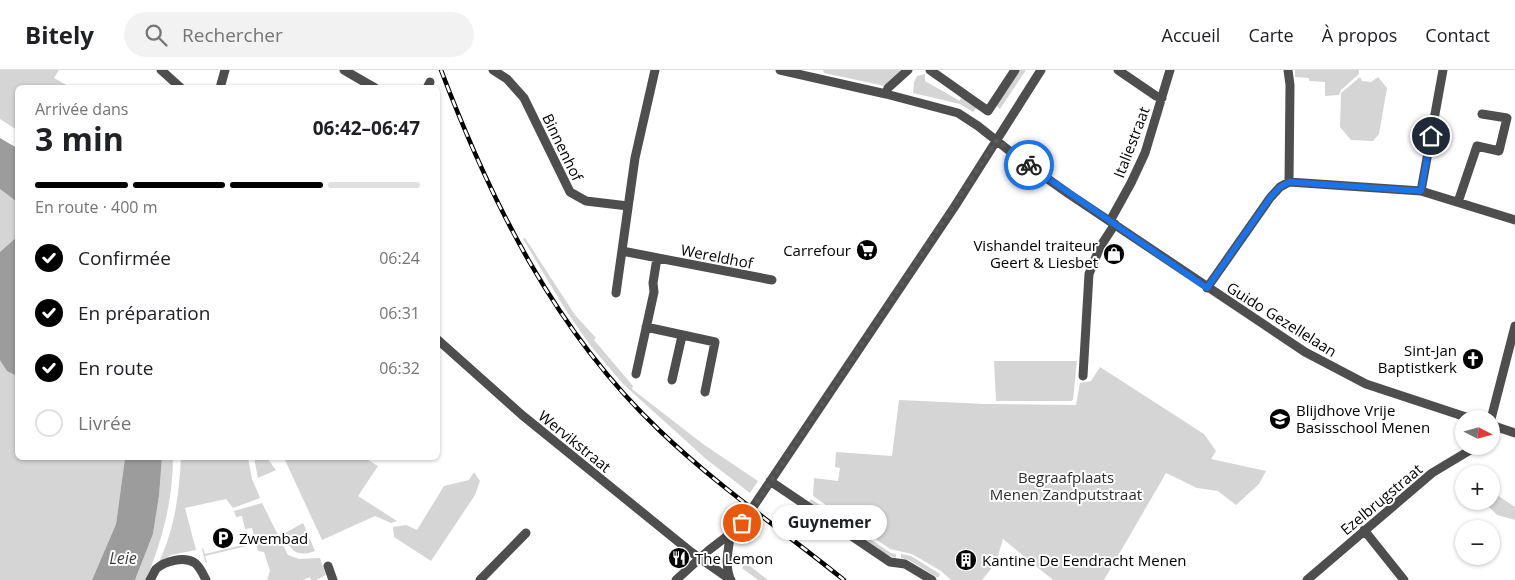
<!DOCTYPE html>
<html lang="fr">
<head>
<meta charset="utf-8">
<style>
  :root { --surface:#fff; --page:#f2f2f2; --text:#202124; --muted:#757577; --line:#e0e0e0; --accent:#000 }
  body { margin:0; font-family:"Open Sans",sans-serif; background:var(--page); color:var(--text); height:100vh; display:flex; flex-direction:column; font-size:19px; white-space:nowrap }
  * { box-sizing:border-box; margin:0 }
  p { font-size:16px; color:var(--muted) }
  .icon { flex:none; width:28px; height:28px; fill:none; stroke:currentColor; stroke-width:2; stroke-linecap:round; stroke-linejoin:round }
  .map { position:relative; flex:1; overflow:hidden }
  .drawer { position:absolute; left:15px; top:15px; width:425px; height:375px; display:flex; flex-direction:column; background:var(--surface); border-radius:8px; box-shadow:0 1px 4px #0004 }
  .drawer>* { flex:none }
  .needle { width:32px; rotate:96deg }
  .buttons { position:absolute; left:1455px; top:340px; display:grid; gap:10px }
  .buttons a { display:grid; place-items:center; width:45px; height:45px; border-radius:50%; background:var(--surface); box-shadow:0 1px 4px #0004; font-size:25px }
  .pin { position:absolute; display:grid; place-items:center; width:42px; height:42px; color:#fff; margin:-21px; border:2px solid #fff; border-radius:50%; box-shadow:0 1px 5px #0007 }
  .courier { position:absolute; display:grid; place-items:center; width:50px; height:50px; margin:-25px; border:4px solid #1a73e8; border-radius:50%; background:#fff; color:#222; box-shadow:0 1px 6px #0007 }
  .bubble { position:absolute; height:35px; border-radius:18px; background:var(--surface); box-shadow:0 1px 4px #0004; font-size:16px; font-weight:700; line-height:35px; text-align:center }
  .summary em { font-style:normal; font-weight:700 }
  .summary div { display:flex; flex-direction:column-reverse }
  .summary { display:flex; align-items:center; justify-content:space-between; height:85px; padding:0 20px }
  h1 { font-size:32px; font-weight:700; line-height:38px }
  .bar { display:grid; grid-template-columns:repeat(4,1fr); gap:8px 5px; align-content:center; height:60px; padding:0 20px }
  .bar i { height:6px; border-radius:4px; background:var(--line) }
  .bar .current { background:var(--accent) }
  .bar p { grid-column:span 4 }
  ol { padding:0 20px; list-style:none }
  li { display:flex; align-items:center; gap:15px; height:55px }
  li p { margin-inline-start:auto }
  li .icon { padding:5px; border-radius:50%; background:var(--accent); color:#fff; stroke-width:4 }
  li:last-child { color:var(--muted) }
  li i { width:28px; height:28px; border:2px solid var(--line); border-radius:50% }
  header { display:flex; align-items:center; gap:30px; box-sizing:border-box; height:70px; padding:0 25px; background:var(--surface); border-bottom:1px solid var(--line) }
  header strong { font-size:24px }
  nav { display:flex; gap:28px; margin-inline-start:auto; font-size:18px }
  .search { width:350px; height:45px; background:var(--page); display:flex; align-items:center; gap:12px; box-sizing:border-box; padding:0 18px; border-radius:28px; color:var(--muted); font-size:19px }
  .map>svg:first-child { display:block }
</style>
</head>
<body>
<header>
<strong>Bitely</strong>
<div class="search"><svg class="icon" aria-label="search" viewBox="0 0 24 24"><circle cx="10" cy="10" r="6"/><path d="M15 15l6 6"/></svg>Rechercher</div>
<nav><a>Accueil</a><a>Carte</a><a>À propos</a><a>Contact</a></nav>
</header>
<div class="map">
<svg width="1515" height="510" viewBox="0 0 1515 510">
  <rect width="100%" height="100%" fill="#fff"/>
  <path fill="#d5d5d5" d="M0,0h59l-5,8 16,9 -52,1 -1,42 -17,-11z
    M823,0h78l-16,16 -61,-13z
    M1018,0h8l-26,39 -5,-4z
    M1295,0h64v4l-18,16 -2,5 -14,1v-14l-16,-1v-3l-14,-1z
    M925,4v7l35,20 1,-6 16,12 -4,5 -13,-8 -47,-11 1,-11 3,-6z
    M1360,7l2,4 9,1 7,-5 9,11 -8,46 -6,7 -22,-1 -11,-13 1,-34z
    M0,119l17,13 1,256h107l-9,66 -24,56h-92z
    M525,168l50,77 21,23 -2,2 39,46 -1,3 71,55 55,37 -8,12 -44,-34 -83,-75 -33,-39 -25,-36 -42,-70z
    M994,291h83l-4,39 -2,1h-75z
    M1100,297l104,67 12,17 -5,8 55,12 -7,13 -23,21 -18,-14 -21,-3 -31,-15 -62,107h-51l-50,-41 -7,24 -14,17h-31l-10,-9 -29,-17 -22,-5 -77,-53 1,-18 24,3 2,-13 -5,-1 1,-15 56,4 7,-56 86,4 91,1 4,-22 11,-2z
    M162,388h11c0,42 -11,83 -27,122h-11l18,-46 6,-38z
    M181,388h67l4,21 8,19 -27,10 -7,-9 -41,9 11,42 -25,5 -12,7c16,-34 20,-68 22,-104z
    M254,388h13l9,12 -18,8z
    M284,388h81l13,8 -20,30 39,25 -6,2 -16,-7 -53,24z
    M474,402l6,9 -5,14 -44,66 -37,-24 -1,-10 13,-2 11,5 27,-44 25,-6z
    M1491,421l24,16v13l-18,-5 -14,-14h8z
    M811,429l80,54 5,1v4l-9,-3 -78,-53z
    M262,433l26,52 11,4 21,-1 6,17 -10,5h-5l-1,-3 -7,3h-36l3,-9 -6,-19 -6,-1 -6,-23 -7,1 -3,-13 -6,1 -2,-6z
    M303,453l12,28c-20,7 -24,-1 -32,-17z
    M255,472v2l-50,12 2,7 -2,-1 -3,-13 1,-1 2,6z
    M901,484l10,2 29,18 -2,4 -29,-18 -8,-2z
    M746,493l22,17h-10l-16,-12z"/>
  <path fill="#9c9c9c" d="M0,68l17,10v54l-17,-13z
    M17,167v139l-10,-5 -7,-11v-108z
    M125,388h37l-3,38 -6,38 -18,46h-43l24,-56z"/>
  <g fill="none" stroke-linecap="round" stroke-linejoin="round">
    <path stroke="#4e4e4e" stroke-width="9" d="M161,0l20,18
      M344,0l31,18
      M493,0l14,9 17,19 46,94 16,9 42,5
      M780,0l106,24 72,19 20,13 43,34 48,34 236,158 61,32 106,35
      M930,0l58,41 27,-41
      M1118,0l38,26 6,2
      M1288,0l2,15 -1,97
      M220,18l5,-18
      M427,18l3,-6
      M886,24l2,-6 20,-18
      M1421,121l22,-121
      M1458,132l19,-56 22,5 8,-33 -25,-4
      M1110,151l21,-38 14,-30 25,-83
      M622,181l150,29
      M1207,218l63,-90 10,-11 9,-5 132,9 94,29
      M616,223l19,-135 20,-88
      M646,257l69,15 -10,50
      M438,270l84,75 169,137 40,28
      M636,304l18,-82 -1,-9 4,-25
      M1083,306l6,-102 11,-27 15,-23
      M672,310l10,-44
      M1491,349l24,-93
      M1491,355l24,8
      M1491,366l4,-10
      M770,411l120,81 15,2 27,16
      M1364,460l40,50
      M328,496l5,14
      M730,509c-6,-19 -1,-27 0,-45
      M150,510c2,-3 4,-8 6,-11 9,-8 28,-13 39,-6 5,4 8,11 11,17
      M480,510l46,-47
      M676,510l33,-30 21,-16 19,-21 206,-307 86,-136
      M1307,510l125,-107 45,-27"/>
    <g stroke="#000" stroke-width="4.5">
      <path id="rail" d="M441,0c50,132 114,261 218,360 57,55 123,100 185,150"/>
    </g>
    <use href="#rail" stroke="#fff" stroke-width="2.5" stroke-dasharray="8" stroke-linecap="butt"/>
  </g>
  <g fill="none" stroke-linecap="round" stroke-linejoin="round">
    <path stroke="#595959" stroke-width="5" stroke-dasharray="0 9" d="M742,453l11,-15 244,-368 32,25"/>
    <path stroke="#1a73e8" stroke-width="6" d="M1029,95l178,123 63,-90 10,-11 9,-5 132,9 10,-55"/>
  </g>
  <defs>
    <g id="supermarket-disc" transform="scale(1.125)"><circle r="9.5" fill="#000" stroke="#fff"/><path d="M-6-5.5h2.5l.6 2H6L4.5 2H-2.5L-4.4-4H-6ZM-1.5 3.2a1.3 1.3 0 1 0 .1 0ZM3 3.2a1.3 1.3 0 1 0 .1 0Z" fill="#fff"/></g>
    <g id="shop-disc" transform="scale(1.125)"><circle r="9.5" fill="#000" stroke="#fff"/><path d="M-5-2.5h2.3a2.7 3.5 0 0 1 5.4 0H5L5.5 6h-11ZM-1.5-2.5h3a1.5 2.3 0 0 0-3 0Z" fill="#fff"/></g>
    <g id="church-disc" transform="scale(1.125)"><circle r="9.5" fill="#000" stroke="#fff"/><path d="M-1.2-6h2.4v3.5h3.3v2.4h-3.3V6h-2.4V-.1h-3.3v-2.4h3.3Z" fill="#fff"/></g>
    <g id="school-disc" transform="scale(1.125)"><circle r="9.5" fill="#000" stroke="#fff"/><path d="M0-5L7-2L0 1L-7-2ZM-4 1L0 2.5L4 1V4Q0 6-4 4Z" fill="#fff"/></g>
    <g id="parking-disc" transform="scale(1.125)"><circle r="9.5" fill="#000" stroke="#fff"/><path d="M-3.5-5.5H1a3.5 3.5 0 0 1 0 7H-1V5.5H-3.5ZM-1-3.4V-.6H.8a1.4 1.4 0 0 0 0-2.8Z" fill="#fff"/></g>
    <g id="restaurant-disc" transform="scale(1.125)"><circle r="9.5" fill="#000" stroke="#fff"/><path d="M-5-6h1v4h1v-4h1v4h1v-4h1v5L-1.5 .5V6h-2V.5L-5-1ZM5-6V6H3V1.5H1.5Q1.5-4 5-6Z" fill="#fff"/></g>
    <g id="building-disc" transform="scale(1.125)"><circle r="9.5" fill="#000" stroke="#fff"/><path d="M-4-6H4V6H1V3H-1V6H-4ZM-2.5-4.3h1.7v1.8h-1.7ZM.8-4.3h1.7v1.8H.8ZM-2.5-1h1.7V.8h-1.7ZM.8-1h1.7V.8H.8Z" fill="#fff"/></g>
  </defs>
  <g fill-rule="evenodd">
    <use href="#supermarket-disc" x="867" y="180"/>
    <use href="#shop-disc" x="1114" y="184"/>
    <use href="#church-disc" x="1473" y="289"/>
    <use href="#school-disc" x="1280" y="349"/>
    <use href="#parking-disc" x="223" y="468"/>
    <use href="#restaurant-disc" x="679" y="488"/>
    <use href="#building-disc" x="966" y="490"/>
  </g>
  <g text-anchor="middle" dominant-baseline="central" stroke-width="4" stroke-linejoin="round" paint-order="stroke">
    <g font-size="15" fill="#000" stroke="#fff">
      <text transform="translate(1131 72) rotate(-69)">Italiestraat</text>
      <text transform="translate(563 77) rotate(64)">Binnenhof</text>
      <text transform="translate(717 186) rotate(11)">Wereldhof</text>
      <text transform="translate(1282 249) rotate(32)">Guido Gezellelaan</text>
      <text transform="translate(575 371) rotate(39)">Wervikstraat</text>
      <text transform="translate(1381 429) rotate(-40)">Ezelbrugstraat</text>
    </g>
    <g font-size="15" fill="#000" stroke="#fff" text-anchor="start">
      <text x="1098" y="175" text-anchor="end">Vishandel traiteur<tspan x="1098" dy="17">Geert &amp; Liesbet</tspan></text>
      <text x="851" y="180" text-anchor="end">Carrefour</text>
      <text x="1457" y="280" text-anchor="end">Sint-Jan<tspan x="1457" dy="17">Baptistkerk</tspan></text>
      <text x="1296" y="340">Blijdhove Vrije<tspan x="1296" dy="17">Basisschool Menen</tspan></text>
      <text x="239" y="468">Zwembad</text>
      <text x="695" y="488">The Lemon</text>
      <text x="982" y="490">Kantine De Eendracht Menen</text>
    </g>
    <g font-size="15" fill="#2c2c2c" stroke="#fff">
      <text x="1066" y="407">Begraafplaats<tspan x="1066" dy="17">Menen Zandputstraat</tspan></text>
    </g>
    <g font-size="16" font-style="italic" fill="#3d3d3d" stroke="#fff">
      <text x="123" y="488">Leie</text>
    </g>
  </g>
</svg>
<div class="buttons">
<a><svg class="needle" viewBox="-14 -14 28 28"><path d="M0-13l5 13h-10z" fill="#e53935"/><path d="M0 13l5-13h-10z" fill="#757577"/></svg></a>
<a>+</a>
<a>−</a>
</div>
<div class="pin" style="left:742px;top:453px;background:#ea580c"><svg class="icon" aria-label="bag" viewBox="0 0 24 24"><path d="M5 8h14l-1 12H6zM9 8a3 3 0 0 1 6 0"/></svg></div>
<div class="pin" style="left:1431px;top:66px;background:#1f2937"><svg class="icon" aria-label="home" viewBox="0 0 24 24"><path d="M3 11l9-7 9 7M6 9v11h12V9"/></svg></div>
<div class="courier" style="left:1029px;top:95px"><svg class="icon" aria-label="bike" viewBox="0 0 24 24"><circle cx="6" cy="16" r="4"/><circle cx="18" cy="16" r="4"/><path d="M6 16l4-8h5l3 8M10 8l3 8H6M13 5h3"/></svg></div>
<div class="bubble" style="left:772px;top:435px;width:115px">Guynemer</div>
<section class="drawer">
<div class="summary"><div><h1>3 min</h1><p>Arrivée dans</p></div><em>06:42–06:47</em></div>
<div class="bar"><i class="current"></i><i class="current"></i><i class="current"></i><i></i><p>En route · 400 m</p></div>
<ol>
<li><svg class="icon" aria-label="check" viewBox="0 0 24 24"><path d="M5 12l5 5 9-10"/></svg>Confirmée<p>06:24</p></li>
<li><svg class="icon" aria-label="check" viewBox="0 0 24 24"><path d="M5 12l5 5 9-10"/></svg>En préparation<p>06:31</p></li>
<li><svg class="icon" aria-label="check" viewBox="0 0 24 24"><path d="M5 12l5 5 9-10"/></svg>En route<p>06:32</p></li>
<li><i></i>Livrée</li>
</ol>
</section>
</div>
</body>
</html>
